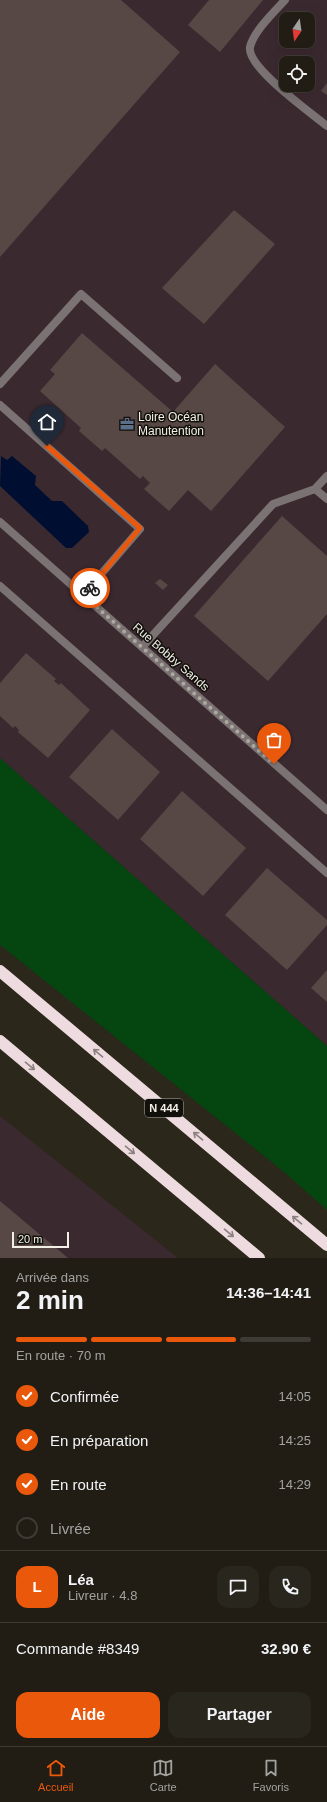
<!DOCTYPE html>
<html lang="fr">
<head>
<meta charset="utf-8">
<style>
  :root { --surface:#211d14; --page:#29261d; --text:#f1f3f6; --muted:#a2a2a0; --line:#3e3b34; --accent:#ea580c }
  body { margin:0; font-family:Arial,sans-serif; background:var(--page); color:var(--text); height:100vh; display:flex; flex-direction:column; font-size:15px; white-space:nowrap }
  * { box-sizing:border-box; margin:0 }
  p { font-size:13px; color:var(--muted) }
  .icon { flex:none; width:22px; height:22px; fill:none; stroke:currentColor; stroke-width:2; stroke-linecap:round; stroke-linejoin:round }
  .map { position:relative; height:1258px; overflow:hidden }
  .sheet { display:flex; flex-direction:column; background:var(--surface); flex:1 }
  .sheet>* { flex:none }
  .needle { width:26px; rotate:193deg }
  .buttons { position:absolute; left:279px; top:12px; display:grid; gap:8px }
  .buttons a { display:grid; place-items:center; width:36px; height:36px; border-radius:8px; background:var(--surface); box-shadow:0 4px 16px #0002,0 0 0 1px var(--line); font-size:20px }
  .scale { position:absolute; left:12px; bottom:10px; width:57px; box-sizing:border-box; padding-left:4px; border:2px solid #f2efe7; border-top:0; font-size:11px; line-height:14px; white-space:nowrap; color:#f2efe7; -webkit-text-stroke:3px #12100b; paint-order:stroke }
  .pin { position:absolute; display:grid; place-items:center; width:34px; height:34px; color:#fff; margin:-41px -17px; border-radius:50% 50% 50% 0; rotate:-45deg; box-shadow:0 0 4px #0007 }
  .pin .icon { rotate:45deg }
  .courier { position:absolute; display:grid; place-items:center; width:40px; height:40px; margin:-20px; border:3px solid #ea580c; border-radius:50%; background:#fff; color:#222; box-shadow:0 1px 5px #0007 }
  .head em { font-style:normal; font-weight:800 }
  .head div { display:flex; flex-direction:column-reverse }
  .head { display:flex; align-items:center; justify-content:space-between; height:68px; padding:0 16px }
  h1 { font-size:26px; font-weight:800; line-height:30px }
  .bar { display:grid; grid-template-columns:repeat(4,1fr); gap:6px 4px; align-content:center; height:48px; padding:0 16px }
  .bar i { height:5px; border-radius:3px; background:var(--line) }
  .bar .active { background:var(--accent) }
  .bar p { grid-column:span 4 }
  .line { display:flex; align-items:center; gap:10px; padding:0 16px; border-top:1px solid var(--line) }
  .line div { flex:1 }
  .round { display:grid; place-items:center; flex:none; width:42px; height:42px; border-radius:12px; background:var(--page) }
  ol { padding:0 16px; list-style:none }
  li { display:flex; align-items:center; gap:12px; height:44px }
  li p { margin-inline-start:auto }
  li .icon { padding:4px; border-radius:50%; background:var(--accent); color:#fff; stroke-width:4 }
  li:last-child { color:var(--muted) }
  li i { width:22px; height:22px; border:2px solid var(--line); border-radius:50% }
  .primary-button { display:flex; gap:8px; margin-top:auto; padding:8px 16px }
  .primary-button a { flex:1; height:46px; border-radius:12px; background:var(--accent); color:#fff; font-size:16px; font-weight:800; line-height:46px; text-align:center }
  .primary-button a+a { background:var(--page); color:var(--text) }
  .tabs { display:flex; justify-content:space-around; align-items:center; height:56px; border-top:1px solid var(--line); background:var(--surface); font-size:11px; color:var(--muted) }
  .tabs a { display:grid; justify-items:center; gap:2px }
  .tabs .active { color:var(--accent) }
  .map>svg:first-child { display:block }
</style>
</head>
<body>
<div class="map">
<svg width="327" height="1258" viewBox="0 0 327 1258">
  <rect width="100%" height="100%" fill="#2c271b"/>
  <path fill="#3b2930" fill-rule="evenodd" d="M0,0h327v1046l-327,-288zM286,19h22v22h-22zM286,63h22v22h-22z
    M0,1116l178,142h-178z"/>
  <path fill="#054510" d="M0,758l327,288v164l-43,-38 -284,-227z"/>
  <path fill="#000f31" d="M1,456l6,4 5,-4 24,20 -1,9 17,16h10l26,25 1,6 -17,16h-6l-66,-62z"/>
  <path fill="#574846" d="M0,0h121l59,52 -180,205z
    M209,0h54l-43,52 -32,-27z
    M327,83v12l-6,-4z
    M234,210l41,34 -71,80 -42,-36z
    M82,333l91,79 42,-48 70,63 -74,84 -23,-21 -19,21 -25,-22 6,-6 -7,-7 -3,3 -35,-31 -3,3 -23,-20 2,-3 -41,-37 15,-17 -5,-4z
    M282,516l45,40v58l-59,67 -74,-65z
    M160,579l8,6 -5,5 -8,-7z
    M26,653l30,26 -2,2 5,4 2,-2 29,27 -42,48 -30,-26 1,-2 -4,-4 -2,2 -13,-12v-33z
    M112,729l48,43 -42,48 -49,-43z
    M182,791l64,57 -43,48 -63,-57z
    M267,868l60,52v5l-40,45 -62,-55z
    M327,970v32l-16,-14z
    M0,1201l68,57h-68z"/>
  <g fill="none" stroke-linecap="round" stroke-linejoin="round">
    <path stroke="#7a7273" stroke-width="8" d="M285,0c-11,12 -31,31 -35,47 -4,20 61,66 77,79
      M0,384l81,-90 96,84
      M0,405l140,124 -57,66
      M315,489l12,10
      M0,586l327,287
      M142,647l131,-143 42,-15 12,-13"/>
    <path stroke="#7a7273" stroke-width="8" d="M0,522l327,288"/>
    <path stroke="#eedbdf" stroke-width="12" d="M0,971l327,274
      M0,1041l259,217"/>
  </g>
  <defs><path id="oneway-shaft" d="M-6 0H5M1.5-3L5.5 0L1.5 3" fill="none" stroke-width="1.6" stroke-linecap="round" stroke-linejoin="round"/></defs>
  <g stroke="#8b8080">
    <use href="#oneway-shaft" transform="translate(98 1053) rotate(-140)"/>
    <use href="#oneway-shaft" transform="translate(30 1066) rotate(40)"/>
    <use href="#oneway-shaft" transform="translate(198 1136) rotate(-140)"/>
    <use href="#oneway-shaft" transform="translate(130 1150) rotate(40)"/>
    <use href="#oneway-shaft" transform="translate(297 1220) rotate(-140)"/>
    <use href="#oneway-shaft" transform="translate(229 1233) rotate(40)"/>
  </g>
  <g fill="none" stroke-linecap="round" stroke-linejoin="round">
    <path stroke="#ada9a0" stroke-width="4" stroke-dasharray="0 7.2" d="M90,588l-7,7 191,169"/>
    <path stroke="#ea580c" stroke-width="5" d="M47,446l93,82 -50,60"/>
  </g>
  <defs>
    <g id="office-bare" transform="scale(1.08)"><path d="M-6-3h4V-5.5h4V-3h4V5H-6ZM-1-4.5V-3h2v-1.5ZM-6 0V1H6V0Z" fill="#5c6f8a" stroke="#12100b" stroke-width="2.5" paint-order="stroke"/></g>
  </defs>
  <g fill-rule="evenodd">
    <use href="#office-bare" x="127" y="424"/>
  </g>
  <g text-anchor="middle" dominant-baseline="central" stroke-width="3" stroke-linejoin="round" paint-order="stroke">
    <rect fill="#12100b" stroke="#afaca5" stroke-width="1" x="145" y="1099" width="38" height="18" rx="3"/>
    <g font-size="11" font-weight="bold" fill="#f2efe7">
      <text x="164" y="1108">N 444</text>
    </g>
    <g font-size="12" fill="#f2efe7" stroke="#12100b" text-anchor="start">
      <text x="138" y="417">Loire Océan<tspan x="138" dy="14">Manutention</tspan></text>
    </g>
    <g font-size="12" fill="#f2efe7" stroke="#12100b">
      <text transform="translate(171 657) rotate(41)">Rue Bobby Sands</text>
    </g>
  </g>
</svg>
<div class="buttons">
<a><svg class="needle" viewBox="-14 -14 28 28"><path d="M0-13l5 13h-10z" fill="#e53935"/><path d="M0 13l5-13h-10z" fill="#a2a2a0"/></svg></a>
<a><svg class="icon" aria-label="locate" viewBox="0 0 24 24"><circle cx="12" cy="12" r="6"/><path d="M12 2v4M12 18v4M2 12h4M18 12h4"/></svg></a>
</div>
<div class="scale">20 m</div>
<div class="pin" style="left:274px;top:764px;background:#ea580c"><svg class="icon" aria-label="bag" viewBox="0 0 24 24"><path d="M5 8h14l-1 12H6zM9 8a3 3 0 0 1 6 0"/></svg></div>
<div class="pin" style="left:47px;top:446px;background:#1f2937"><svg class="icon" aria-label="home" viewBox="0 0 24 24"><path d="M3 11l9-7 9 7M6 9v11h12V9"/></svg></div>
<div class="courier" style="left:90px;top:588px"><svg class="icon" aria-label="bike" viewBox="0 0 24 24"><circle cx="6" cy="16" r="4"/><circle cx="18" cy="16" r="4"/><path d="M6 16l4-8h5l3 8M10 8l3 8H6M13 5h3"/></svg></div>
</div>
<section class="sheet">
<div class="head"><div><h1>2 min</h1><p>Arrivée dans</p></div><em>14:36–14:41</em></div>
<div class="bar"><i class="active"></i><i class="active"></i><i class="active"></i><i></i><p>En route · 70 m</p></div>
<ol>
<li><svg class="icon" aria-label="check" viewBox="0 0 24 24"><path d="M5 12l5 5 9-10"/></svg>Confirmée<p>14:05</p></li>
<li><svg class="icon" aria-label="check" viewBox="0 0 24 24"><path d="M5 12l5 5 9-10"/></svg>En préparation<p>14:25</p></li>
<li><svg class="icon" aria-label="check" viewBox="0 0 24 24"><path d="M5 12l5 5 9-10"/></svg>En route<p>14:29</p></li>
<li><i></i>Livrée</li>
</ol>
<div class="line" style="height:72px"><b class="round" style="background:var(--accent);color:#fff">L</b><div><b>Léa</b><p>Livreur · 4.8</p></div><a class="round"><svg class="icon" aria-label="chat" viewBox="0 0 24 24"><path d="M4 5h16v11H9l-5 4z"/></svg></a><a class="round"><svg class="icon" aria-label="phone" viewBox="0 0 24 24"><path d="M5 4h4l2 5-3 2q2 4 5 5l2-3 5 2v4C11 20 4 13 5 4z"/></svg></a></div>
<div class="line" style="height:52px"><div>Commande #8349</div><b>32.90 €</b></div>
<div class="primary-button"><a>Aide</a><a>Partager</a></div>
</section>
<nav class="tabs">
<a class="active"><svg class="icon" aria-label="home" viewBox="0 0 24 24"><path d="M3 11l9-7 9 7M6 9v11h12V9"/></svg>Accueil</a>
<a><svg class="icon" aria-label="map" viewBox="0 0 24 24"><path d="M3 6l6-2 6 2 6-2v14l-6 2-6-2-6 2zM9 4v14M15 6v14"/></svg>Carte</a>
<a><svg class="icon" aria-label="saved" viewBox="0 0 24 24"><path d="M7 4h10v16l-5-4-5 4z"/></svg>Favoris</a>
</nav>
</body>
</html>
